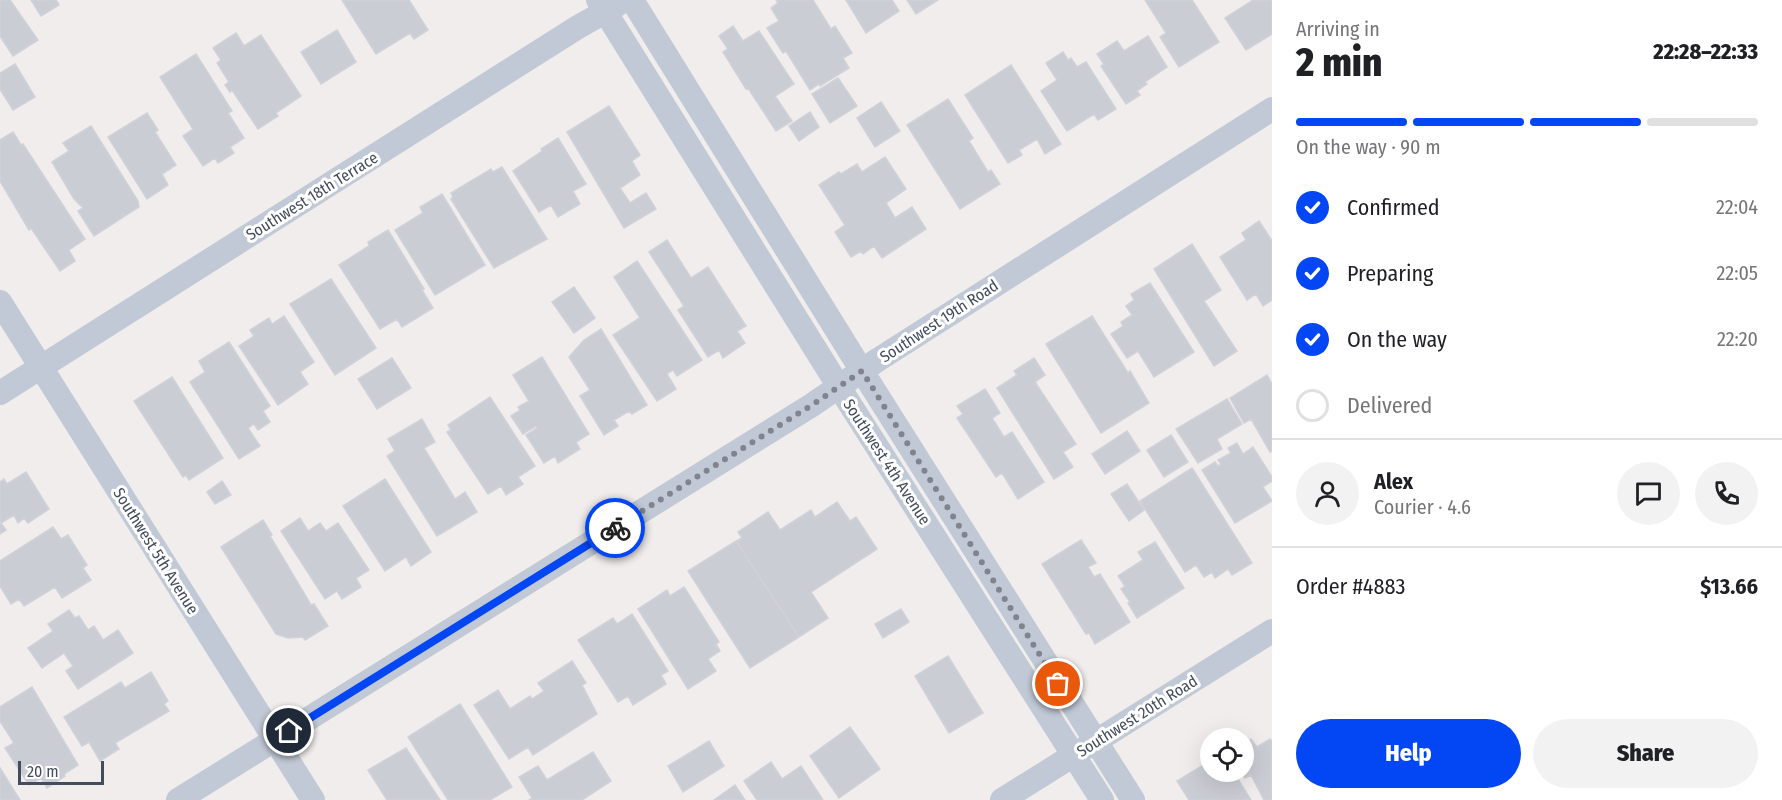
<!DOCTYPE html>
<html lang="en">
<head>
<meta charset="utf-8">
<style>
  :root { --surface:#fff; --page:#f2f2f2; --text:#202124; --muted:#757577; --line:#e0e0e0; --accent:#0346f3 }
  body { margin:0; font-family:"Fira Sans Condensed",sans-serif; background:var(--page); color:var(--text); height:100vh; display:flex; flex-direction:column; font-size:22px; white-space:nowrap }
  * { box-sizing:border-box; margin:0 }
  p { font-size:20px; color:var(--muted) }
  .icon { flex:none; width:33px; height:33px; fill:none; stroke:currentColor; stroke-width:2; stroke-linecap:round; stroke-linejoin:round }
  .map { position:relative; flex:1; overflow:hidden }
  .details { display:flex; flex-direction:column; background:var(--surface); width:510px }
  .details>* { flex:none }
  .buttons { position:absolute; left:1200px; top:728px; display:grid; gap:12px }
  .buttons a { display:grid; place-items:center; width:54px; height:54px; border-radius:50%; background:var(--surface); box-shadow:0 6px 24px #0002; font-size:30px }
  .scale { position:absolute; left:18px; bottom:15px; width:86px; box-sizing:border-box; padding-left:6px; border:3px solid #434c5c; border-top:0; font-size:16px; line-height:21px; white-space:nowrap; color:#434c5c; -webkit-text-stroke:4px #fff; paint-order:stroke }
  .pin { position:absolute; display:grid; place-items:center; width:51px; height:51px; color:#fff; margin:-26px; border:3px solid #fff; border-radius:50%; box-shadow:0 2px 6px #0007 }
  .courier { position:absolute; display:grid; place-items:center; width:60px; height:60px; margin:-30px; border:4px solid #0346f3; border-radius:50%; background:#fff; color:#222; box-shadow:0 2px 8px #0007 }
  .headline em { font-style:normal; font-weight:800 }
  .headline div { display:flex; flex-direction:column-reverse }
  .headline { display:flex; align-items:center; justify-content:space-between; height:102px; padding:0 24px }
  h1 { font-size:39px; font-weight:800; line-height:45px }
  .bar { display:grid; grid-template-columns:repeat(4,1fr); gap:9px 6px; align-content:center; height:72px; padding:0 24px }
  .bar i { height:8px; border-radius:4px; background:var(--line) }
  .bar .active { background:var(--accent) }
  .bar p { grid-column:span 4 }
  .line { display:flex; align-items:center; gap:15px; padding:0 24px; border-top:2px solid var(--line) }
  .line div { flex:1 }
  .round { display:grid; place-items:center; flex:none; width:63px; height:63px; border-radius:32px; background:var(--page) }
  ol { padding:0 24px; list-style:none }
  li { display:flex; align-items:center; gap:18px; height:66px }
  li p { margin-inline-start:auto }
  li .icon { padding:6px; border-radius:50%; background:var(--accent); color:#fff; stroke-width:4 }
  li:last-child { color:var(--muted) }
  li i { width:33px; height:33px; border:3px solid var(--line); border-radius:50% }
  .action { display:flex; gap:12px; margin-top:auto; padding:12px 24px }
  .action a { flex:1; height:69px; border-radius:36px; background:var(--accent); color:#fff; font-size:24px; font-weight:800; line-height:69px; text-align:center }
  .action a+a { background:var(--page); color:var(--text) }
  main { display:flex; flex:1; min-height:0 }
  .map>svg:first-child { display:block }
</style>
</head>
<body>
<main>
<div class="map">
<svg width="1272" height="800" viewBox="0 0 1272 800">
  <rect width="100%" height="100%" fill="#f0edec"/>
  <path fill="#cbcdd5" stroke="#d0d1d9" stroke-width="1.5" d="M0,0h10l28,40 -25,16 -13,-20z
    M31,0h25l3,5 -18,11z
    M342,0h67l19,30 -14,9 -4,-6 -34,21z
    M776,0h37l18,29 4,-3 17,27 -9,5 6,10 -29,18 -1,-2 -9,6 -24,-39 -3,2 -16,-25 12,-7 -8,-13 7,-5z
    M846,0h46l7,11 -33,22z
    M907,0h31l-22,14z
    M1145,0h47l27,42 -40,25 -19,-30 6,-4z
    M1253,0h19v34l-26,16 -21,-32z
    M733,26l10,15 16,-10 35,53 -19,12 17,25 -16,10 -28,-43 -2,1 -23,-37 5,-3 -9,-13z
    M337,30l19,32 -35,22 -20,-32z
    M236,33l8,13 17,-11 40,61 -25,17 2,3 -20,13 -26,-39 -2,2 -5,-7 4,-3 -12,-19 4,-3 -8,-12z
    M1148,36l19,31 -22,15 2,2 -10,7 3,4 -14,9 -25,-38 3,-2 -7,-10 20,-13 7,10z
    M1063,52l5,8 3,-2 6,9 9,-5 30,47 -18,11 -4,-6 -27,17 -26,-40 16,-11 -11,-17z
    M196,54l36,57 -4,2 16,25 -14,9 4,6 -16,10 -3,-5 -12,8 -20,-30 10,-7 -33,-52z
    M15,64l20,33 -22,13 -13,-21v-16z
    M1011,65l50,79 -16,10 -8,-15 -18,11 3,5 -14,8 -43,-68z
    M838,78l19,28 -27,17 -18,-29z
    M948,99l25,39 -4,3 19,31 3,-2 9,14 -40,25 -53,-84z
    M881,102l19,29 -25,16 -18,-29z
    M609,106l31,49 -8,6 8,14 -20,13 10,15 16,-10 10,16 -32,19 -57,-96z
    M810,112l9,15 -20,14 -10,-15z
    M147,113l11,17 -3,2 21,33 -14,9 6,11 -21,14 -39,-62z
    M91,126l47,75 1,6 -45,29 -16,-25 5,-3 -9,-9 -22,-37 17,-11 -6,-8z
    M13,132l8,13 2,-1 62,95 -16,11 6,11 -15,10 -29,-43 -2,2 -29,-49v-41z
    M558,138l28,46 -13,7 7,13 -22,13 -7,-12 -12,7 -26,-41 29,-20 -1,-2z
    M885,157l21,32 -20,14 9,15 17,-11 14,22 -44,29 -8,-12 -11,8 -2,-3 -10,6 -16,-25 10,-7 -26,-40 20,-13 2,2 16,-10 5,8z
    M502,167l45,72 -53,29 -43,-69 2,-2 -2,-4 40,-24 2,3z
    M442,194l43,71 -50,30 -40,-65 28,-17 -3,-6z
    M1259,221l13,20v59l-9,6 -7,-12 -9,6 -27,-43 26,-17 -4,-7z
    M388,230l36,59 -2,1 11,18 -31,19 -5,-8 -17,10 -41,-64 30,-19 -1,-4z
    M667,240l24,38 17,-11 38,59 -9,5 8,12 -22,15 -4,-8 -11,7 -30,-47 6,-4 -35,-54z
    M1192,244l29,46 -17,11 33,50 -23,15 -60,-97z
    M637,261l65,99 -25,16 -4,-6 -6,4 9,15 -19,12 -44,-66 27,-17 -26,-41z
    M331,279l45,69 -41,27 -45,-71z
    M1150,283l44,69 -40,25 -16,-26 -11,7 -16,-24 12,-8 -2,-4 11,-7 -6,-9 8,-6 -3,-6z
    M574,287l21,31 -21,15 -22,-31z
    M284,316l30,46 -14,10 8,12 -30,21 -39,-59 15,-10 -4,-6 19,-12 3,6z
    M1092,316l36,57 2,-2 19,32 -48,30 -55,-89z
    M601,329l46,76 -15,9 -3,-3 -15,9 4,6 -14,9 -24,-39 10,-6 -21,-33 15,-17z
    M229,342l41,64 -7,5 7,11 -12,8 -4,-6 -6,4 12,18 -21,13 -49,-77 15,-10 -6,-11z
    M542,357l47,77 -13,8 4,7 -22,14 -3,-7 -11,7 -18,-28 11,-7 -1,-2 -13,8 -12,-18 9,-6 -2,-3 11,-6 -16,-26z
    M392,358l19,30 -34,21 -19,-30z
    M1034,358l11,17 -10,7 41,62 -13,8 10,15 -19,12 -57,-91 20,-13 -3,-4z
    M1267,375l5,9v67l-2,1 -19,-33 -7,4 -14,-25z
    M172,377l51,81 -34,22 -3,-5 -3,2 -49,-76z
    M985,389l15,24 -8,5 12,19 8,-5 32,50 -26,17 -16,-26 -6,4 -39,-59 6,-4 -6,-8z
    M490,397l45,69 -17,11 5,7 -17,11 -5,-9 -13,8 -41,-62 4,-2 -3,-5z
    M1227,399l15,25 -25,15 5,10 -24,14 -22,-34z
    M422,419l13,23 -11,6 31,51 10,-7 12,20 -40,24 -50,-80 8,-5 -7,-12z
    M1127,431l13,20 -35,23 -13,-20z
    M1171,435l17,27 -24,15 -17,-27z
    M1237,443l6,11 10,-7 19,30v4l-9,6 9,14 -37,22 -33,-53 13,-8 3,4 3,-2 -3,-4 13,-7 -3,-5z
    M1192,468l60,95 -20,12 -4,-6 -13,9 -3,-6 -8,5 -8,-12 -11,7 -45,-71z
    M26,472l23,37 -21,14 -4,-5 -6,5 -4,-8 -13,8 5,7 -6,4v-52l4,-3 3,5z
    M385,479l46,73 -20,14 -5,-9 -21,14 -42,-65z
    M222,481l9,14 -16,9 -8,-12z
    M1127,484l17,26 -15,11 -18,-27z
    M837,502l13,19 6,-4 21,32 -66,43 17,26 -29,19 -63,-96 6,-3 -4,-6 30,-20 12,18 31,-20 4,7z
    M300,518l8,13 12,-8 6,8 12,-8 31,47 -13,8 5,9 -19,12 -5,-8 -12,8 -44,-68z
    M263,520l9,15 -2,1 41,69 3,-1 14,22 -23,14 -2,-3 -15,1 -12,-4 -55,-87z
    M53,527l8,12 7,-4 19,30 -4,3 8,12 -29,18 -7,-11 -31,19 -5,-7 -8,5 -11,-18v-25z
    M1081,540l15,23 -8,4 6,10 6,-3 30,48 -35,22 -6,-11 -3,1 -44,-70z
    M736,541l63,96 -49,31 -62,-97z
    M1155,542l29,46 -47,30 -9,-15 2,-1 -9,-13 4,-3 -7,-10 25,-16 -5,-8z
    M684,587l35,55 -3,2 4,7 -12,8 8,12 -28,18 -50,-80 29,-19 3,6z
    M901,609l8,13 -26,16 -8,-14z
    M69,610l6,8 4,-2 9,14 6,-4 9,14 15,-10 15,23 -55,36 -12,-18 7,-5 -9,-13 -22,15 -14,-20 25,-17 -5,-7z
    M632,614l36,57 -7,4 5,9 -33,21 -5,-9 -10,6 -40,-62 35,-22 4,6z
    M948,656l35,57 -34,20 -34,-57z
    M572,661l14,22 -4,2 15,29 -64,41 -5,-8 -19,12 -35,-54 24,-15 12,19 20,-13 2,3 12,-8 -6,-8z
    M151,672l17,29 -4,3 5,7 -54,32 4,6 -19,12 -11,-19 -7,4 -18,-29 57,-35 4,6z
    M32,687l46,78 -14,9 1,2 -18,12 -6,-10 -12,7 -24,-37 9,-5 -14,-22v-14z
    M460,704l52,83 -22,13h-42l-40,-63z
    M850,727l30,42 -41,29 -29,-42z
    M1251,739l6,8 13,-8 2,2v59h-8l-13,-25 -6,3 -4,-7h3v-27z
    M709,741l15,25 -41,26 -15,-26z
    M406,748l34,52h-53l-19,-30z
    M593,752l18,29 -29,19h-53l3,-2 -13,-21 19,-11 9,14z
    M1210,761v10h23l18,29h-62l-12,-19z
    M771,762l11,17 19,-13 22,34h-66l-13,-19z
    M0,768l20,32h-20z
    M735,785l10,15h-31z"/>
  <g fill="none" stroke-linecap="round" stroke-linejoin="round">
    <path stroke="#c1c9d6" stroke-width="24" d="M598,0l241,387 263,413
      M632,0l230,371 271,429
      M0,302l313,498
      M0,393l578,-366 39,-22
      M178,800l634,-395 67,-46 393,-250
      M1002,800l270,-169"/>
  </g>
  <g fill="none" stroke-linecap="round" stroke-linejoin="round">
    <path stroke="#80848e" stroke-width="6" stroke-dasharray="0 10.8" d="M615,528l197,-123 50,-34 196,313"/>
    <path stroke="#0346f3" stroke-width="8" d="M289,731l326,-203"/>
  </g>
  <g text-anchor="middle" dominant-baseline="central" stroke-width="6" stroke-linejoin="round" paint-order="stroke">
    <g font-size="16" fill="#434c5c" stroke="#fff">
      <text transform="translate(312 196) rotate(-32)">Southwest 18th Terrace</text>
      <text transform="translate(939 321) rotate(-33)">Southwest 19th Road</text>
      <text transform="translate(887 462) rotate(57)">Southwest 4th Avenue</text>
      <text transform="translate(156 551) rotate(58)">Southwest 5th Avenue</text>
      <text transform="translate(1137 716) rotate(-32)">Southwest 20th Road</text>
    </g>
  </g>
</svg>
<div class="buttons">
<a><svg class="icon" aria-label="locate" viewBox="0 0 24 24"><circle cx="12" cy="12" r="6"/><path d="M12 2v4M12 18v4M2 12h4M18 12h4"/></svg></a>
</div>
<div class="scale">20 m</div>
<div class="pin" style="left:1058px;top:684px;background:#ea580c"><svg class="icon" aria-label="bag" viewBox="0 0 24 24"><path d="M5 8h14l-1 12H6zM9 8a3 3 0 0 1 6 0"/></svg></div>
<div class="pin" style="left:289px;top:731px;background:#1f2937"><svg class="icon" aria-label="home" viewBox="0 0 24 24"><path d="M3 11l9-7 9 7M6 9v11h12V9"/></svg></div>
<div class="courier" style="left:615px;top:528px"><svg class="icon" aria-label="bike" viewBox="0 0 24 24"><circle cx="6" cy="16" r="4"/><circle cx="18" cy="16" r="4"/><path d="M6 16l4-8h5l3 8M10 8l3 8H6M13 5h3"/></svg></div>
</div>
<section class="details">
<div class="headline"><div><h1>2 min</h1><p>Arriving in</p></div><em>22:28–22:33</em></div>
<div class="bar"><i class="active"></i><i class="active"></i><i class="active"></i><i></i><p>On the way · 90 m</p></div>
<ol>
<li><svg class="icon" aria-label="check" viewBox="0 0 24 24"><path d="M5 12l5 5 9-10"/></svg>Confirmed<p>22:04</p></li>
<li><svg class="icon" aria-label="check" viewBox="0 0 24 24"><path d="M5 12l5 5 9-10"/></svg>Preparing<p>22:05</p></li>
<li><svg class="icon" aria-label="check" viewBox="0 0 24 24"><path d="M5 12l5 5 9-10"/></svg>On the way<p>22:20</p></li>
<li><i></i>Delivered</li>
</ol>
<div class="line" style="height:108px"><a class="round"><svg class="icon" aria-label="person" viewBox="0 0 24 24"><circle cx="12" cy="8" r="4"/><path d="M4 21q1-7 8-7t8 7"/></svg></a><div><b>Alex</b><p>Courier · 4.6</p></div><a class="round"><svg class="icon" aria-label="chat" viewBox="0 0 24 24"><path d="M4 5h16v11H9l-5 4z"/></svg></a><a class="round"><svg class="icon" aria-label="phone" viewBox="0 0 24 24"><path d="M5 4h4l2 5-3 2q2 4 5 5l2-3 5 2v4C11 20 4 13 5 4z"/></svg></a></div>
<div class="line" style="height:78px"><div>Order #4883</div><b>$13.66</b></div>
<div class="action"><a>Help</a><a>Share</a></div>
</section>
</main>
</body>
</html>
